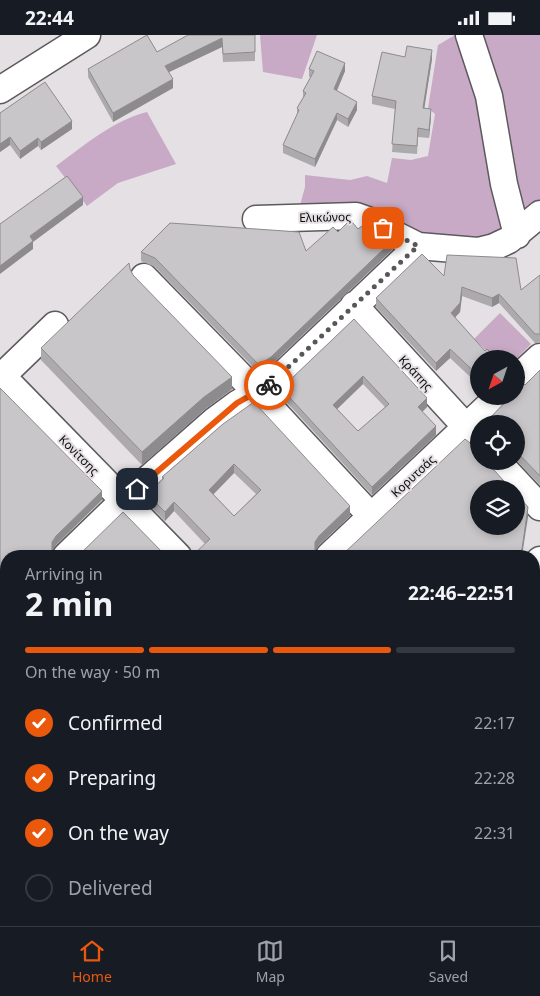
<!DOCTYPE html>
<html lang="en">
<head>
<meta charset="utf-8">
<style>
  :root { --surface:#171b24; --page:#20242c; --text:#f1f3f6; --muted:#9ea1a6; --line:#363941; --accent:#ea580c }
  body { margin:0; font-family:"Noto Sans",sans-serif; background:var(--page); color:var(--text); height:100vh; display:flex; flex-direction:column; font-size:19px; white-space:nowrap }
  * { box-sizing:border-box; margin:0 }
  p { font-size:16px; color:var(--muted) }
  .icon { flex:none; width:28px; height:28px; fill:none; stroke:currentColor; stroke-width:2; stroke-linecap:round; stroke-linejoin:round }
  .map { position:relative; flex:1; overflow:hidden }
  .sheet { position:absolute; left:0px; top:515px; width:540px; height:376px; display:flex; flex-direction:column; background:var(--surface); border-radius:20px 20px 0 0; box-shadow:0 2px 8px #0003 }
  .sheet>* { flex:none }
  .needle { width:32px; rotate:220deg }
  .fabs { position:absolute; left:470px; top:315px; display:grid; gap:10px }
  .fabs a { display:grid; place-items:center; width:55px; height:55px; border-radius:50%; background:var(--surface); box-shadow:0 2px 8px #0003; font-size:25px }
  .pin { position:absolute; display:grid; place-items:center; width:42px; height:42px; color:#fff; margin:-21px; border-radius:10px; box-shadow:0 2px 8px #0006 }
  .courier { position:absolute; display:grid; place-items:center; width:50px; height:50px; margin:-25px; border:4px solid #ea580c; border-radius:50%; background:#fff; color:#222; box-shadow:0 1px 6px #0007 }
  .summary em { font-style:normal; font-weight:700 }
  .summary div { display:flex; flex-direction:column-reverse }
  .summary { display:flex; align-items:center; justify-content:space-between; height:85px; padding:0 25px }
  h1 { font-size:32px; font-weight:700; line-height:38px }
  .bar { display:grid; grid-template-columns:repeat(4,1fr); gap:8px 5px; align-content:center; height:60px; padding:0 25px }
  .bar i { height:6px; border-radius:4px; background:var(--line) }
  .bar .on { background:var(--accent) }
  .bar p { grid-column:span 4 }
  ol { padding:0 25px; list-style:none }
  li { display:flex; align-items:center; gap:15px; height:55px }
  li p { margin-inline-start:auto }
  li .icon { padding:5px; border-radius:50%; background:var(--accent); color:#fff; stroke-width:4 }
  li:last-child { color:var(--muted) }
  li i { width:28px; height:28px; border:2px solid var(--line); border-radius:50% }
  .status { display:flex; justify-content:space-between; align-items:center; height:35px; padding:0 25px; background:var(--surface); direction:ltr }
  .status svg { height:14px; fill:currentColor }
  .dock { display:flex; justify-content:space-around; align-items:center; height:70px; border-top:1px solid var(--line); background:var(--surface); font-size:14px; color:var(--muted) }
  .dock a { display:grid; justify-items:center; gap:2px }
  .dock .on { color:var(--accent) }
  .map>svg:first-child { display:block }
</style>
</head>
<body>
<div class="status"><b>22:44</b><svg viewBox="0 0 49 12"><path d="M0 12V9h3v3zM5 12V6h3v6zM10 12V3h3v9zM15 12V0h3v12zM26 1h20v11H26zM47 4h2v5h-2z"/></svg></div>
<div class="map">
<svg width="540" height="891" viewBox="0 0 540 891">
  <rect width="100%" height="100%" fill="#e4e0e4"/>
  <path fill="#c8aac7" d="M260,0h57l-15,44 -39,-7z
    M455,0h5l4,9 43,187 -50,12 -158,-34 6,-22v-12l45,5 17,-4 20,7 5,-25 19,2 17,-4 7,-42 -7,-6 10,-63z
    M479,0h61v168l-17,16z
    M147,77l29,52 -58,19 -31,23 -31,-40c29,-21 56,-45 91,-54z
    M500,278l31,31 -15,15h-21l-21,-20z"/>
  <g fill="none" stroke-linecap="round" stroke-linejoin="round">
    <g stroke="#5d5a5d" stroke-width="29">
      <path id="minor" d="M469,0l20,61 15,88 13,51
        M0,55l87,-55
        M256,184l100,-3 17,6 21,12 24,12 60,5 16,-4 15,-7 31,-26
        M144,242l113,116 114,123
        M354,270l125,136
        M2,341l176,180
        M0,343l55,-53
        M516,344l24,-22
        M497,426l43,46
        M66,521l58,-56 90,-79 23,-17 30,-18 13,-9 138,-131
        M329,521l170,-160
        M534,531l6,-6
        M0,588l6,-6
        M0,655l6,7
        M534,772l6,-6
        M0,838l6,-6
        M519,885l7,6
        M163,891l7,-6
        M407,891l6,-6"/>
    </g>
    <use href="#minor" stroke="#fff" stroke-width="26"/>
  </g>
  <path fill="#adaaad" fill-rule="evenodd" d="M255,0v26l-32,1 -1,-15 -53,25 4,16 -60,34 -25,-45v-8l69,-17z
    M405,22l27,2 -8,49 7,9 -2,21 -11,-1 -1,17 -25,-2 3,-43 -23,-5v-8z
    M309,34l36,2 -8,20 20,19 -9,17 -11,-7 -22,47 -32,-14v-8l14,-30v-7l6,-10v-7l8,-14h-2z
    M0,78l72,16 -31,21 -3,-4 -18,13 -10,-14 -10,7z
    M358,194l34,21 -121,115 -12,8 -104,-106 -14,-6v-9l165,-1 32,-19z
    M130,234l3,6 99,114 -28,21 -62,55 -101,-105v-12z
    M540,240v68h-5l-36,-40 -7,4 -30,-11 -2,16 -5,5 24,42v26l-29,-27 -14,13 -60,-64v-9l68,-22 77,14z
    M354,284l73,88 -5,5 14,23 -64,60 -92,-100v-8l10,-7zM363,349l22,23 -27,24 -21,-22z
    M540,335v115l-24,-25v-36h-28v-4z
    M223,389l127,92 -31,29 -4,6 -110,-7 -31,-33 -9,10 -18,-18v-9l15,-15v-2zM234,438l22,21 -22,22 -21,-22z
    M540,535v217l-3,-1 -3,2z
    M0,666l2,1h4v151l-3,-1 -3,2z
    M540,776v98l-6,-7v-90h3z
    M295,885h99l-1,1 -94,3z"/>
  <path fill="#8d8b8d" d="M222,3v9l-57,27v-8z
    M432,15v9l-9,58v-9z
    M345,28v8l-11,26v-8z
    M173,44v9l-60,34v-9z
    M357,67v8l-9,17v-8z
    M431,74v8l-2,21v-8z
    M337,78v7l-22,47v-8z
    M72,86v8l-31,21v-8z
    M10,102v8l-10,7v-8z
    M38,103v8l-18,13v-8z
    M83,162v8l-50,37v7l-33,25v-8l30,-30z
    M392,206v9l-121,115 -12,8v-8z
    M462,252v9l-2,16 -9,10v-9z
    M499,259v9l-7,4v-9z
    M450,314v9l-14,13v-8z
    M363,341v8l-30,29v-8z
    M232,342v12l-28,21 -62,55v-13l62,-55z
    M427,363v9l-9,9v-9z
    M436,391v9l-64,60v-8z
    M234,429v9l-25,26v-9z
    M102,456v9l-46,45 -4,6v-9l4,-6z
    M174,467v9l-9,10v-9z
    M350,471v10l-31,29 -4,6v-9l4,-6z
    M528,472v10l-6,39h-3z
    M6,541v9l-6,6v-9z
    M537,742v9l-3,2v-9z
    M3,808v9l-3,2v-9z
    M244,885h9l-6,6h-7v-2z"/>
  <path fill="#c9c6c9" stroke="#8d8b8d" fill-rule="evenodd" d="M147,0l10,17 31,-17h67v17l-32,2 -1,-16 -57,28 8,13 -60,34 -25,-44z
    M407,11l25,4 -9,58 8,1 -2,21 -11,-2 -1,18 -25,-2 4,-43 -24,-5 10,-44 23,5z
    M317,16l28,12 -11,26 23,13 -9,17 -11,-6 -22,46 -32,-14 16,-35 -2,-2 9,-15 -3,-2 11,-20 -5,-2z
    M45,47l27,39 -31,21 -3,-4 -18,13 -10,-14 -10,7v-31z
    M67,141l16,21 -53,39 3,5 -33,25v-42z
    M170,188l129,9 7,19 27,-24 5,5 9,-9h6l5,6 4,-3 5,1 25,14 -121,116 -12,8 -104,-107 -14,-6z
    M422,219l22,22 3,-21 69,3 5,32 19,-15v59h-5l-36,-40 -7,4 -30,-11 -2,16 -9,10 34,38 2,-2 11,10h-19v17l-29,-27 -14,14 -60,-65z
    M129,228l1,6 3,6 99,102 -28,20 -62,55 -101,-104z
    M354,284l73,79 -9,9 18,19 -64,61 -92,-100 10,-7zM363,341l26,28 -31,27 -25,-26z
    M540,335v106l-24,-25v-27h-26l-2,-4 23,-24h5v-12l7,-1 2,2z
    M0,353l102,103 -46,45 -4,6v9l3,5h-49v20l-6,6z
    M254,367l96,104 -31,30 -4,6v9l3,5h-126l18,-17 -36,-37 -9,10 -18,-18 17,-16 -2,-1 61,-53zM234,429l27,26 -27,26 -25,-26z
    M465,404l9,7h5v15h7l25,28h-32v37h37v-32l12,13 -6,42 -3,4 1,3h-179z
    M123,477l43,44h-88z
    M540,535v207h-3l-3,2v-208z
    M0,666l2,1h4v141h-3l-3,2z
    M540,776v89l-6,-7v-81h3z
    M6,842v43h143l3,6h-152v-48h3z
    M181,885h63l-4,4 2,2h-67z
    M304,885h88l4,6h-99z
    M425,885h83l5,6h-94z"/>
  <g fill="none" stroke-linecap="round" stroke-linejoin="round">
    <path stroke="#585658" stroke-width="5" stroke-dasharray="0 9" d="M269,350l149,-139 -35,-18"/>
    <path stroke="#ea580c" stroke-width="6" d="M137,454l100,-86 32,-18"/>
  </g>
  <g text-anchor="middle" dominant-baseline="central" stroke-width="4" stroke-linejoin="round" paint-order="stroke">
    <g font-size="12" fill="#0c0b0c" stroke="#e4e0e4">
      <text transform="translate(325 182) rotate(-1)">Ελικώνος</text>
      <text transform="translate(416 338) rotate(47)">Κράπης</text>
      <text transform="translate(79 420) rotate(45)">Κονίτσης</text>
      <text transform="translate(413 441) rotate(-43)">Κορυτσάς</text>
    </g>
  </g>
</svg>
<div class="fabs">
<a><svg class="needle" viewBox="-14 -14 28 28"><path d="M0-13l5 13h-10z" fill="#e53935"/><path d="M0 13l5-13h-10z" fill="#9ea1a6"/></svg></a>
<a><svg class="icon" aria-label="locate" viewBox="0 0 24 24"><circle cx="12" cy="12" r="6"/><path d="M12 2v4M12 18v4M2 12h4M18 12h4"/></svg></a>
<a><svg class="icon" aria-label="layers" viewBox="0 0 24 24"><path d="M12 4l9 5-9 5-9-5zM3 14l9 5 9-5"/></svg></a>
</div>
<div class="pin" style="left:383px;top:193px;background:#ea580c"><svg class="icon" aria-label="bag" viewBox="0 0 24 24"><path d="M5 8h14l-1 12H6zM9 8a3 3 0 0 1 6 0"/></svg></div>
<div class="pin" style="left:137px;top:454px;background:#1f2937"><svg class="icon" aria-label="home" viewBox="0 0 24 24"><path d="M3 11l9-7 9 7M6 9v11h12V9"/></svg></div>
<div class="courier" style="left:269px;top:350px"><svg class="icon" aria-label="bike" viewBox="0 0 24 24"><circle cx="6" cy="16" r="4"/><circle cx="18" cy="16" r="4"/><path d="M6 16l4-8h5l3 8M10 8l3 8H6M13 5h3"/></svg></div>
<section class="sheet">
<div class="summary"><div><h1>2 min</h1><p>Arriving in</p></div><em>22:46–22:51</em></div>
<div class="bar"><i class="on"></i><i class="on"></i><i class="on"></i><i></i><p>On the way · 50 m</p></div>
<ol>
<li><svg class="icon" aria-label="check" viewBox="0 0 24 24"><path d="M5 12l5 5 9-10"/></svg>Confirmed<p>22:17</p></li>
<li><svg class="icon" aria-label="check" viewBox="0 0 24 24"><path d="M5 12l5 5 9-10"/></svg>Preparing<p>22:28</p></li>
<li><svg class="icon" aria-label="check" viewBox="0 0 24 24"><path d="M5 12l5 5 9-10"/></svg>On the way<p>22:31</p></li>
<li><i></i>Delivered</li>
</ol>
</section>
</div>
<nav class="dock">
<a class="on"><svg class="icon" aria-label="home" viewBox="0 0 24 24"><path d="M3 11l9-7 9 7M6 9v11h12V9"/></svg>Home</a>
<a><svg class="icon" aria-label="map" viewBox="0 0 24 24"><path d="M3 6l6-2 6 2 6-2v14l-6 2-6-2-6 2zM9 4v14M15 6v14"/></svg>Map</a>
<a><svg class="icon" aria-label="saved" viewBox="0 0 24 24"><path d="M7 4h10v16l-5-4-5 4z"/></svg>Saved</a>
</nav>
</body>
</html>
